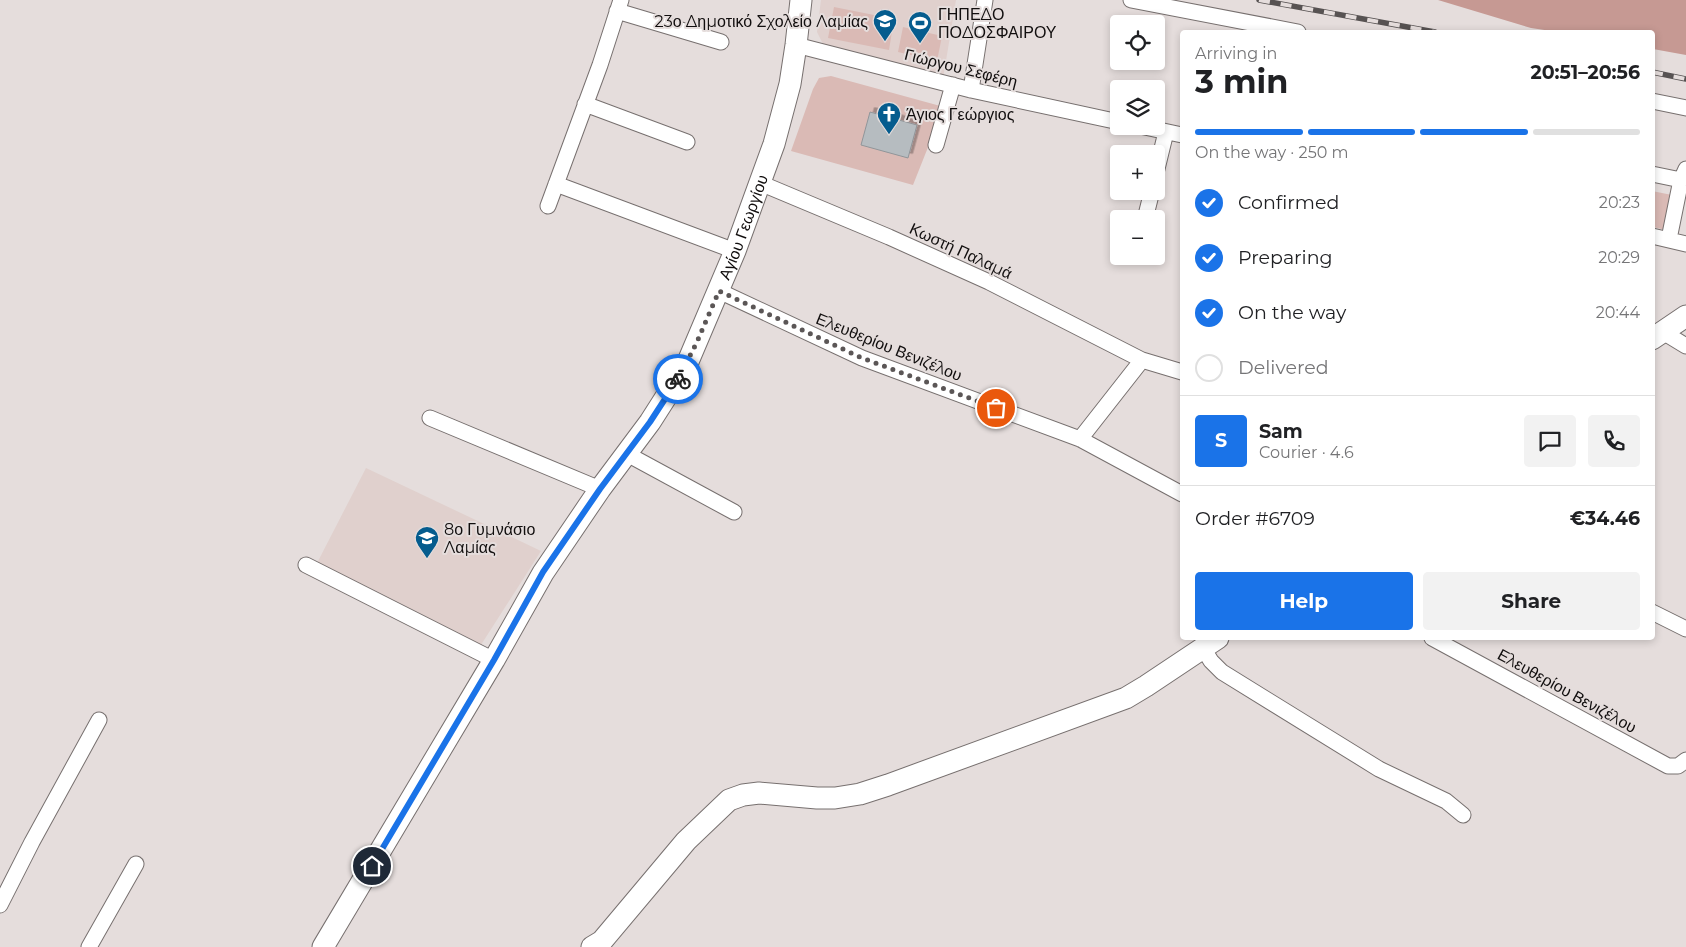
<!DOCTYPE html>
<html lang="en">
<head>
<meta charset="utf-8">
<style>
  :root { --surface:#fff; --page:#f2f2f2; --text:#202124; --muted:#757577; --line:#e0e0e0; --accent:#1a73e8 }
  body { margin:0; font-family:Montserrat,sans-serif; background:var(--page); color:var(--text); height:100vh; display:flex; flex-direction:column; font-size:19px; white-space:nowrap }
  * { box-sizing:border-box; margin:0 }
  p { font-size:16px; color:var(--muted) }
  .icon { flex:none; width:28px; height:28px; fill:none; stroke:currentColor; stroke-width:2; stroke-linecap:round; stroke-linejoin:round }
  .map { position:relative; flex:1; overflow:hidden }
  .sheet { position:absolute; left:1180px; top:30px; width:475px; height:610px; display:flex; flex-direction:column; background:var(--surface); border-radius:5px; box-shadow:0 2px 8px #0003 }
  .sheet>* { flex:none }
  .tools { position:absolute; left:1110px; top:15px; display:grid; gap:10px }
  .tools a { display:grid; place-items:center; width:55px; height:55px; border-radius:5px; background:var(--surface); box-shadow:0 2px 8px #0003; font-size:25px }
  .pin { position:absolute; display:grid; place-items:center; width:42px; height:42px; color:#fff; margin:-21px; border:2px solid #fff; border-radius:50%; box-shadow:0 1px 5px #0007 }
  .courier { position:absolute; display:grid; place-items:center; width:50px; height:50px; margin:-25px; border:4px solid #1a73e8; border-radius:50%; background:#fff; color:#222; box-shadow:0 1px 6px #0007 }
  .overview em { font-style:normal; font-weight:700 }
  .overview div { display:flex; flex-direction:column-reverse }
  .overview { display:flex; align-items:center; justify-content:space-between; height:85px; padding:0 15px }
  h1 { font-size:32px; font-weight:700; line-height:38px }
  .bar { display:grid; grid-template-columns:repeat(4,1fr); gap:8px 5px; align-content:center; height:60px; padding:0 15px }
  .bar i { height:6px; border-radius:4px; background:var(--line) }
  .bar .on { background:var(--accent) }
  .bar p { grid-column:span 4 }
  .line { display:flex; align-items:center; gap:12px; padding:0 15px; border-top:1px solid var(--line) }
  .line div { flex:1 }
  .round { display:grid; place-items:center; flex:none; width:52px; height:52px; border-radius:5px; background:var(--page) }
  ol { padding:0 15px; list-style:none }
  li { display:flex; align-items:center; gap:15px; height:55px }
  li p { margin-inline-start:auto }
  li .icon { padding:5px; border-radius:50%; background:var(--accent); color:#fff; stroke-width:4 }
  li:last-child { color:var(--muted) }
  li i { width:28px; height:28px; border:2px solid var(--line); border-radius:50% }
  .button { display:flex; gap:10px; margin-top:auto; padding:10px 15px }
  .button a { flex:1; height:58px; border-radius:5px; background:var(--accent); color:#fff; font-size:20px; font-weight:700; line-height:58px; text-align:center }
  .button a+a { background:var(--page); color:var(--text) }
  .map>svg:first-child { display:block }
</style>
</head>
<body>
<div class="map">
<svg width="1686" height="947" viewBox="0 0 1686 947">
  <defs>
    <filter id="shadow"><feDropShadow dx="4.5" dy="-4.5" stdDeviation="0" flood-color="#0004"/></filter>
  </defs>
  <rect width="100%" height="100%" fill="#e5dddc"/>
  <path fill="#e0d0cd" d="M821,0h135l-13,79 -120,-35 -6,-12z
    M366,468l175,83 -62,97 -164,-81z"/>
  <path fill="#dabab5" d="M834,7l60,12 -5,31 -61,-12z
    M903,27l39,9 -5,25 -39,-9z
    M831,76l113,31 -31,78 -122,-34 22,-62 6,-11z
    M1652,191l25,5 -7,35 -17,-4z"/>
  <path fill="#c69993" d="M1438,0h248v55l-33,-6 -1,-17h-94l-27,-4z"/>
  <path fill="#b6bcc0" stroke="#909599" filter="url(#shadow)" d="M870,112l47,13 -9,33 -47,-13z"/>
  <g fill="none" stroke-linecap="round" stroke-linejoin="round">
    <g stroke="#77706f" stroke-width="17">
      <path id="street" d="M1131,0l167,32
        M617,11l104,31
        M796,45l175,45 148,32
        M971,90l14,-90
        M1652,101l34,7
        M585,104l102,38
        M1140,126l42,9
        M936,145l17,-60
        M1156,173l10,-41
        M1652,174l29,6
        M760,183l129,54 100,45 153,78
        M556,184l179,67
        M548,206l52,-141 21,-65
        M1145,219l7,-28
        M1652,236l34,8
        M1669,239l12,-59 5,-11
        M719,291l143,67 218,81 102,55
        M1663,332l23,14
        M430,418l170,71
        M1080,439l62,-79 40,12
        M627,454l107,58
        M306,565l188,95
        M1652,612l34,17
        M1432,638l236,128h10l8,-6
        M1203,648l8,13 11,11 157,97 67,32 17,14
        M0,905l32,-63 67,-122
        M89,947l47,-83"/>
    </g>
    <g stroke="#77706f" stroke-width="23">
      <g id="secondary">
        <path d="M1652,339l34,-23"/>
        <path id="s1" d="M323,947l171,-287 49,-87 57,-84 50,-67 37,-58 48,-113 39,-107 16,-60 6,-39 5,-45"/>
        <path d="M592,947l10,-6 84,-100 43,-41 14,-5 16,-2 58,5h18l25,-4 28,-9 238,-87 20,-12 72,-48"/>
      </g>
    </g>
    <use href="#street" stroke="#fff" stroke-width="15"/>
    <use href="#secondary" stroke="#fff" stroke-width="21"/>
    <g stroke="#575252" stroke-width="5.5">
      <path id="rail" d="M1259,0l176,32
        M1652,72l34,7"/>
    </g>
    <use href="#rail" stroke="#e5dddc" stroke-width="4" stroke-dasharray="11" stroke-linecap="butt"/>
  </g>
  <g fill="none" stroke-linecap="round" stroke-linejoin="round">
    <path stroke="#5b5656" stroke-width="5" stroke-dasharray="0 9" d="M678,379l19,-37 22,-51 143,67 134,50"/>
    <path stroke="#1a73e8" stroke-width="6" d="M372,866l122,-206 49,-88 57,-83 50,-67 28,-43"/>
  </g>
  <defs>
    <g id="school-pin" transform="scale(1.25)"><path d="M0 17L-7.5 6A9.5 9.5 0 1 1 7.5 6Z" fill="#055c8e" stroke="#e5dddc"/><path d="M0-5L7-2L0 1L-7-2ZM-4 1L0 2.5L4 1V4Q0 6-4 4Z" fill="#fff"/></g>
    <g id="stadium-pin" transform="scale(1.25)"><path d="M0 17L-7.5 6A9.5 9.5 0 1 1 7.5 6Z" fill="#055c8e" stroke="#e5dddc"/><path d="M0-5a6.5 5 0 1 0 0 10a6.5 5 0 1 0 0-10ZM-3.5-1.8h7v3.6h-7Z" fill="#fff"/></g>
    <g id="church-pin" transform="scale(1.25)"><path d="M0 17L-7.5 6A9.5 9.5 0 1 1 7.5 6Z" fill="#055c8e" stroke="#e5dddc"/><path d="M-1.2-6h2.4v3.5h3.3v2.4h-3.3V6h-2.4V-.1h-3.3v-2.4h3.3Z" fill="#fff"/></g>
  </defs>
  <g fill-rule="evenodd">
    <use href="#school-pin" x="885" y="21"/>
    <use href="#stadium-pin" x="920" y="23"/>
    <use href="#church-pin" x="889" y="114"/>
    <use href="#school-pin" x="427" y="538"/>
  </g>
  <g text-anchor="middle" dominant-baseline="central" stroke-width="4" stroke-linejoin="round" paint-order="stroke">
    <g font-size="16" fill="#110e0e" stroke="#e5dddc" text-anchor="start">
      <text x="938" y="14">ΓΗΠΕΔΟ<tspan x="938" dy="18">ΠΟΔΟΣΦΑΙΡΟΥ</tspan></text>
      <text x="868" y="21" text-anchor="end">23ο Δημοτικό Σχολείο Λαμίας</text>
      <text x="906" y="114">Άγιος Γεώργιος</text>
      <text x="444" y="529">8ο Γυμνάσιο<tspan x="444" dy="18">Λαμίας</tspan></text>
    </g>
    <g font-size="16" fill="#110e0e" stroke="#e5dddc">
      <text transform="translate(961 68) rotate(14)">Γιώργου Σεφέρη</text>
      <text stroke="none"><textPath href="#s1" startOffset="836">Αγίου Γεωργίου</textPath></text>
      <text transform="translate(961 251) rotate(25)">Κωστή Παλαμά</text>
      <text transform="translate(889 347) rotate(22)">Ελευθερίου Βενιζέλου</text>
      <text transform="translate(1567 691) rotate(29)">Ελευθερίου Βενιζέλου</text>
    </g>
  </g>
</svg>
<div class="tools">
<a><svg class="icon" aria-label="locate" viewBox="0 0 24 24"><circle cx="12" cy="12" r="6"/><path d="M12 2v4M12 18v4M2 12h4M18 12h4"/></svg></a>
<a><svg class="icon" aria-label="layers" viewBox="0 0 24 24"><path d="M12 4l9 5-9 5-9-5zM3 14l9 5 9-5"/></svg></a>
<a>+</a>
<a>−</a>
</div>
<div class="pin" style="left:996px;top:408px;background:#ea580c"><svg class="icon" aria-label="bag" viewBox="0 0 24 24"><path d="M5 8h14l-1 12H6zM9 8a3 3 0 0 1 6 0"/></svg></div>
<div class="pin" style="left:372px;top:866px;background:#1f2937"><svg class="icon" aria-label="home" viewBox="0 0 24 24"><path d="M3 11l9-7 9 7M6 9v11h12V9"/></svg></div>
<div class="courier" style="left:678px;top:379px"><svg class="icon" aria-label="bike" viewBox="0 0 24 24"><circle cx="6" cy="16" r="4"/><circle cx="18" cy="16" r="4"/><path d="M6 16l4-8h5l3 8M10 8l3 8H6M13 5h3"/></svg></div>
<section class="sheet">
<div class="overview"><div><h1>3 min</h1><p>Arriving in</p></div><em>20:51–20:56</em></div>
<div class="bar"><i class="on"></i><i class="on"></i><i class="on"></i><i></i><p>On the way · 250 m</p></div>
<ol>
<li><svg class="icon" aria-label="check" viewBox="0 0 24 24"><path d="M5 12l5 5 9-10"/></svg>Confirmed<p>20:23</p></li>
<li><svg class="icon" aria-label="check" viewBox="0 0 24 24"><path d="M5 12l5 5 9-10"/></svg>Preparing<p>20:29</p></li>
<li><svg class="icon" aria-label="check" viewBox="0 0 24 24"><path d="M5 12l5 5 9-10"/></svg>On the way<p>20:44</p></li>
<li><i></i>Delivered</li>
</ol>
<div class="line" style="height:90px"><b class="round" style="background:var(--accent);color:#fff">S</b><div><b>Sam</b><p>Courier · 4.6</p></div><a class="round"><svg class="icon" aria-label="chat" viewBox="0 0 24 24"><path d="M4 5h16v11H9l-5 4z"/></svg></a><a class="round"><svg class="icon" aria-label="phone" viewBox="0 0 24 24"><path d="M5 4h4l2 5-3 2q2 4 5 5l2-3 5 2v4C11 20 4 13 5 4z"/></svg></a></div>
<div class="line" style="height:65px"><div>Order #6709</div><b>€34.46</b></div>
<div class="button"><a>Help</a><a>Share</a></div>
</section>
</div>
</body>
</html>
